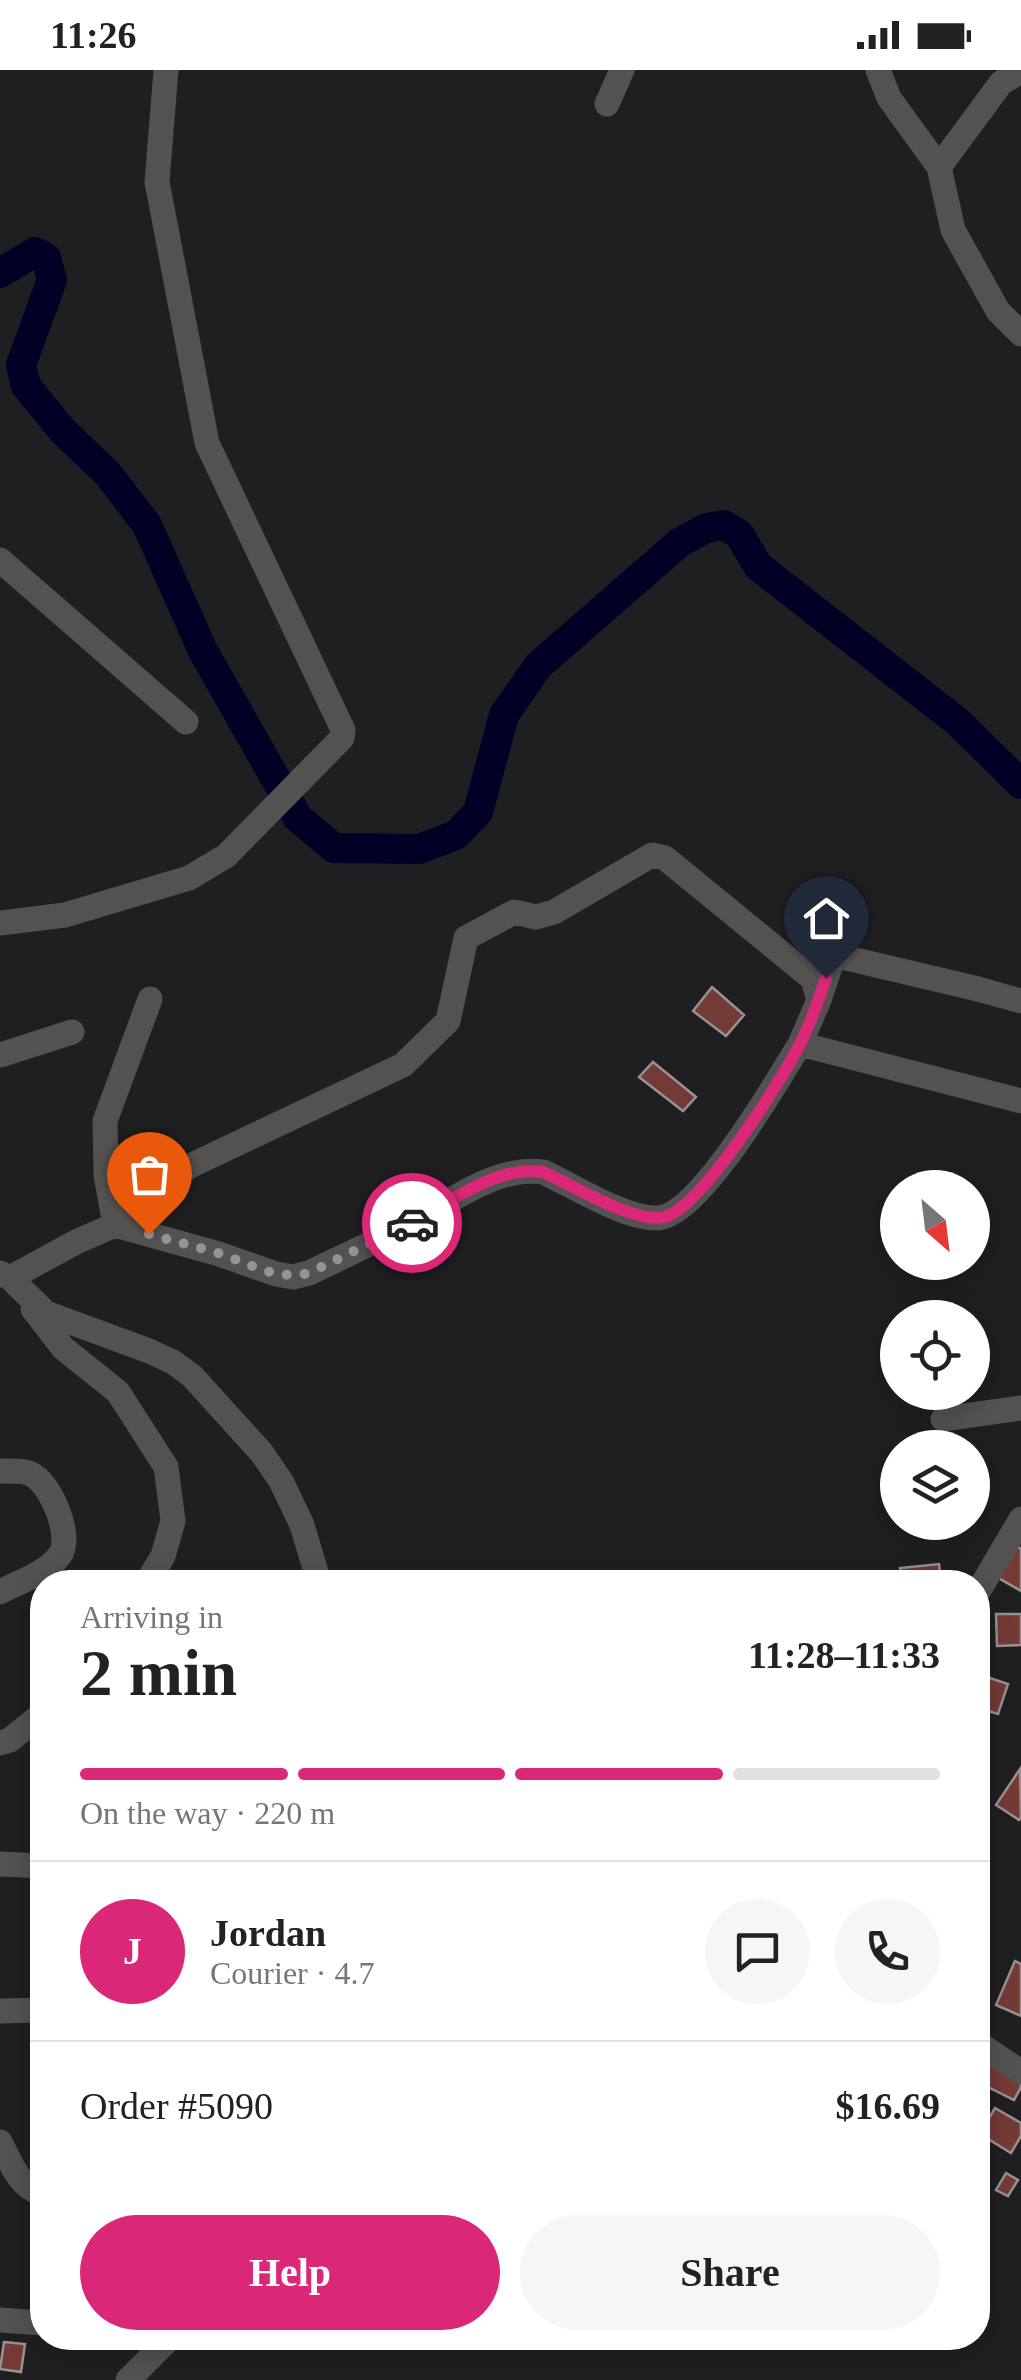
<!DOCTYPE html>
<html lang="en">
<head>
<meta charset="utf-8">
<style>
  :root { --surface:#fff; --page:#f6f6f6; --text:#222; --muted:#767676; --line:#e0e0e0; --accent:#db2777 }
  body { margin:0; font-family:"Times New Roman",serif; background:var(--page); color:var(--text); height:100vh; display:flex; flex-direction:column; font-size:38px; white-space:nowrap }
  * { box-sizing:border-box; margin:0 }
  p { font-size:32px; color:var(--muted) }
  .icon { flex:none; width:55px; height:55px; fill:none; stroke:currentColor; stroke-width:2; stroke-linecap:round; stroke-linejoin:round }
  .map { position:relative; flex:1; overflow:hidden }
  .drawer { position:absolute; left:30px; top:1500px; width:960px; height:780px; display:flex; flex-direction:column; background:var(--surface); border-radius:40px; box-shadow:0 5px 25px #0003 }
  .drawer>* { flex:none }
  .needle { width:65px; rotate:152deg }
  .tools { position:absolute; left:880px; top:1100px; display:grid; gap:20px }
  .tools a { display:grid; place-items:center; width:110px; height:110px; border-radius:50%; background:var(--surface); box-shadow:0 5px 25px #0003; font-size:50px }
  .pin { position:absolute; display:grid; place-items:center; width:85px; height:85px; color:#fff; margin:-102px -42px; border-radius:50% 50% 50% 0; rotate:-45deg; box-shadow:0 0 10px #0007 }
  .pin .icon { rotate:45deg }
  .courier { position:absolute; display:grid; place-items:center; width:100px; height:100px; margin:-50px; border:8px solid #db2777; border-radius:50%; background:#fff; color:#222; box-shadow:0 2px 12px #0007 }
  .summary em { font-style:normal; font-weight:700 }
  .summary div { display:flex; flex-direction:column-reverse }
  .summary { display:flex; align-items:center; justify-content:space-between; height:170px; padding:0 50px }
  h1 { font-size:65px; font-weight:700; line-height:75px }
  .bar { display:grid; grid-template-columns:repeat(4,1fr); gap:15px 10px; align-content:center; height:120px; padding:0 50px }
  .bar i { height:12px; border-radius:8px; background:var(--line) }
  .bar .current { background:var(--accent) }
  .bar p { grid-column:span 4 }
  .line { display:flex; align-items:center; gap:25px; padding:0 50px; border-top:2px solid var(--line) }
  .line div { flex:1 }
  .round { display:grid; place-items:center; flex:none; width:105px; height:105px; border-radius:52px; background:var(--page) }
  .primary-button { display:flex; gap:20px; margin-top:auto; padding:20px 50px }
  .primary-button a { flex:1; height:115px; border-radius:60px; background:var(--accent); color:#fff; font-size:40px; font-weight:700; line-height:115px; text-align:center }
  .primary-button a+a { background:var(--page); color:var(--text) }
  .status { display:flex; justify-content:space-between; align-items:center; height:70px; padding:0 50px; background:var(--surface); direction:ltr }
  .status svg { height:28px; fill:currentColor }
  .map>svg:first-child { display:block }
</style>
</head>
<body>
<div class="status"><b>11:26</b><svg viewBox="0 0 49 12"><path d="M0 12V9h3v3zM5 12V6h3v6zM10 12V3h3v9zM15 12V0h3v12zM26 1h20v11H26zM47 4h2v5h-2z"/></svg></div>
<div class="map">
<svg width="1021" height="2310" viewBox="0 0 1021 2310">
  <rect width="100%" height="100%" fill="#1f1e20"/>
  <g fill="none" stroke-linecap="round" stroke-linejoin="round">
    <path stroke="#000124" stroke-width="30" d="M0,203l35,-21 11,6 6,22 -31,85 5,21 37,45 45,43 39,51 56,126 95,167 36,30 85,1 37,-14 22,-23 26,-97 34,-49 141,-123 27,-15 18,-3 15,9 19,32 200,156 63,62"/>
  </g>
  <path fill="#743a36" stroke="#969292" stroke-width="2.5" d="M712,917l32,28 -18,21 -33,-25z
    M653,992l43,35 -13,14 -44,-34z
    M1014,1474l7,5v42l-26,-15z
    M939,1494l2,18h-39l-2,-14z
    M996,1544h25v31l-24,1z
    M981,1605l27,9 -10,30 -20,-6v-22z
    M1020,1699l1,48 -2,3 -23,-15z
    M1015,1891l6,3v52l-25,-11z
    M992,1991l29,16v10l-7,13 -34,-17z
    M995,2038l26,15v13l-10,17 -31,-19z
    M1006,2103l12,7 -10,16 -12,-6z
    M4,2272l21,2 -4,28 -21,-3z"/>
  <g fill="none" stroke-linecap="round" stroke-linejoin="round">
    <path stroke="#535251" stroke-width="25" d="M878,0l11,28 50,69 14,63 45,81 23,23
      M607,34l15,-34
      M939,97l62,-84 20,-12
      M0,490l186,162
      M0,853l65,-8 124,-37 37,-22 116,-118 1,-8 -136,-287 -50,-261 9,-112
      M819,930l15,-45 144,34 43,12
      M0,985l72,-23
      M115,1155l34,-33 43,-27 211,-100 45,-44 18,-83 48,-26 22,5 18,-5 98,-57 13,3 148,121 6,21 -19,44
      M115,1155l-9,-50 -1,-54 45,-122
      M0,1203l10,5 36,35 103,38 24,11 19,14 69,76 20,29 21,44 17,57
      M10,1208l66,-36 39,-17 104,29 57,20 17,3 16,-4c33,-16 66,-31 98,-48 41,-21 88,-60 136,-53 31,14 80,46 113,46 43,0 121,-137 144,-174l221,57
      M33,1239l30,39 55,44 48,75 7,54 -10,35 -16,26
      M943,1349l78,-11
      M0,1401c9,0 23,-1 31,3 20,9 42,63 29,81 -13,18 -41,27 -60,37
      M978,1522l43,-73
      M0,1673l10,-3 32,-26
      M0,1794l42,2
      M0,1941l42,-1
      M978,1973l43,29
      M0,2072c11,21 19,45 42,52
      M0,2250l42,3
      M128,2310l42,-42"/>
  </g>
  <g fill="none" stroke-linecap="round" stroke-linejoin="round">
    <path stroke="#949395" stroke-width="10" stroke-dasharray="0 18" d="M149,1164c23,7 46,12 69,19 31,10 57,28 91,20l103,-50"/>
    <path stroke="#db2777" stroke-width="12" d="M412,1153c38,-21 85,-58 131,-51 29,13 92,52 121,45 37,-8 119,-139 137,-175 10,-20 18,-43 25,-64"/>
  </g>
</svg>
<div class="tools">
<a><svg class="needle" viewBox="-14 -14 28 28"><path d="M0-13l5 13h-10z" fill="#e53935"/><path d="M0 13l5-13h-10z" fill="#767676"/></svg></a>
<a><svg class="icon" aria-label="locate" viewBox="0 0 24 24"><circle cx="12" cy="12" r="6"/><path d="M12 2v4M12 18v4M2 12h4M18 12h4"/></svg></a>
<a><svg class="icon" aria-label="layers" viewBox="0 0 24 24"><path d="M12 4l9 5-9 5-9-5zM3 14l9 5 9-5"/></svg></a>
</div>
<div class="pin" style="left:149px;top:1164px;background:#ea580c"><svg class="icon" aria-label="bag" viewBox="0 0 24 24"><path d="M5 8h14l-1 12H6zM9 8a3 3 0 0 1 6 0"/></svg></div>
<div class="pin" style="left:826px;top:908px;background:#1f2937"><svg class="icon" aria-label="home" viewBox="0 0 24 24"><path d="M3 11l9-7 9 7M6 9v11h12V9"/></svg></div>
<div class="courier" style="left:412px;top:1153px"><svg class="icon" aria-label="car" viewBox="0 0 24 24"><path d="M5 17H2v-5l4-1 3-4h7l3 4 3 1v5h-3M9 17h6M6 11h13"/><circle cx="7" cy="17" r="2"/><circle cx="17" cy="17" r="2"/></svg></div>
<section class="drawer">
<div class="summary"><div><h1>2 min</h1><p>Arriving in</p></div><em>11:28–11:33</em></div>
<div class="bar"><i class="current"></i><i class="current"></i><i class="current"></i><i></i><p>On the way · 220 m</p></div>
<div class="line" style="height:180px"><b class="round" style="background:var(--accent);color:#fff">J</b><div><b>Jordan</b><p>Courier · 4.7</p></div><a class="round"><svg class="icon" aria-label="chat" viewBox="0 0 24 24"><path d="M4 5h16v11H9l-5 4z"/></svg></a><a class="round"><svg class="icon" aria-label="phone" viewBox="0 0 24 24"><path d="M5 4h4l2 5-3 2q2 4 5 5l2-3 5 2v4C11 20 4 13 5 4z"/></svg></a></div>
<div class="line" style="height:130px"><div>Order #5090</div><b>$16.69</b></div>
<div class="primary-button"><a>Help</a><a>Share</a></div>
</section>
</div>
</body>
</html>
